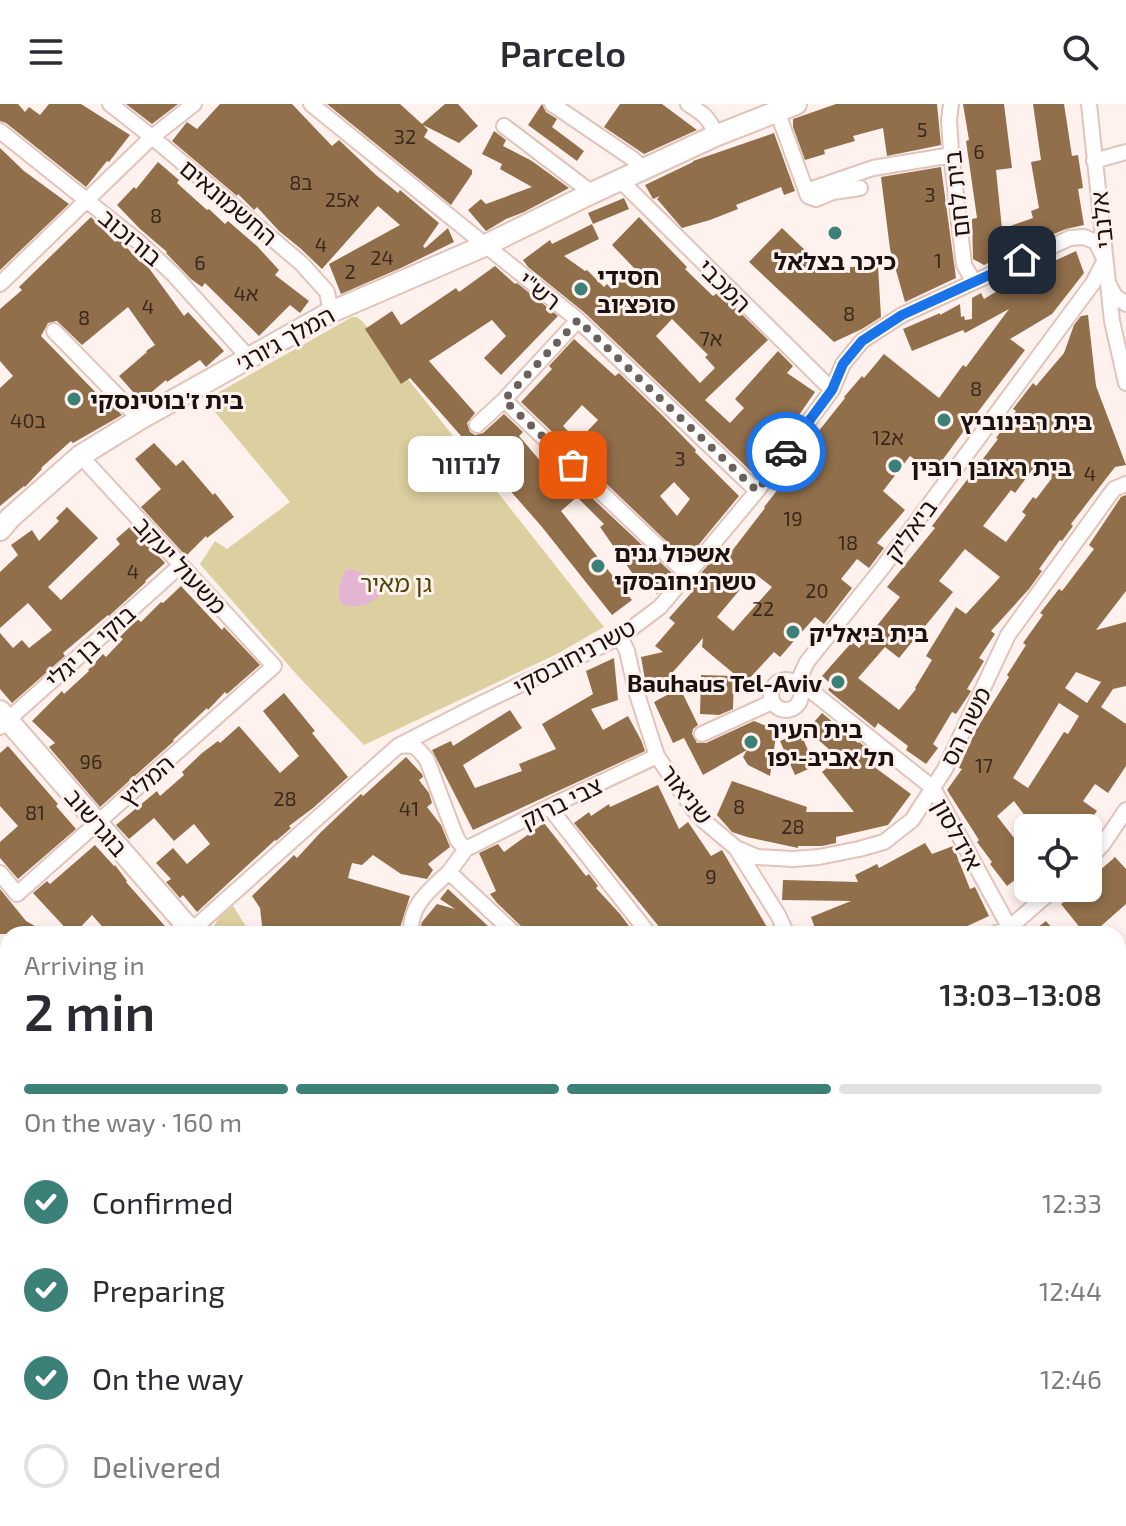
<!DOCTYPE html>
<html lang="en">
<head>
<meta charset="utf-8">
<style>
  :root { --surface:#fff; --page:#f7f7f7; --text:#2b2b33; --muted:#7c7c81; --line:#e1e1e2; --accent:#3c8178 }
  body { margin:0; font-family:"Exo 2","Noto Sans Hebrew",sans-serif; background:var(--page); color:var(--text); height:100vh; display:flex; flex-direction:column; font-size:30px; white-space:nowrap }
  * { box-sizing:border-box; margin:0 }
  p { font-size:26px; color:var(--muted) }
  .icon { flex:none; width:44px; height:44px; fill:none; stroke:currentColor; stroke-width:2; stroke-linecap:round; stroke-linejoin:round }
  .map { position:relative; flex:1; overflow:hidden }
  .drawer { position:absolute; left:0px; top:822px; width:1126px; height:600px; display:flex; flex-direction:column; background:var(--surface); border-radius:24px 24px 0 0; box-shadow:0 4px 12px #0003 }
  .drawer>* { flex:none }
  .tools { position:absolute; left:1014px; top:710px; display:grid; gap:16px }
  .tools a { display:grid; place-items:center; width:88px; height:88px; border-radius:12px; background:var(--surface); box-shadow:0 4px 12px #0003; font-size:40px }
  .pin { position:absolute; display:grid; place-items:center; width:68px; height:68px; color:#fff; margin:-34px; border-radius:16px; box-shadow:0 4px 12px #0006 }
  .courier { position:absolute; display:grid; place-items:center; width:80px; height:80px; margin:-40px; border:6px solid #1a73e8; border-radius:50%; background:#fff; color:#222; box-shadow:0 2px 10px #0007 }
  .bubble { position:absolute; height:56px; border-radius:12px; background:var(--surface); box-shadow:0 4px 12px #0003; font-size:26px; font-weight:600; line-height:56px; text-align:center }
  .headline em { font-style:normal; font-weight:600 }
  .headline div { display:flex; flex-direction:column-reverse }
  .headline { display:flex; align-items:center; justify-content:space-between; height:136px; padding:0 24px }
  h1 { font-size:52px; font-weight:600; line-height:60px }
  .bar { display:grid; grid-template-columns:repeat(4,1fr); gap:12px 8px; align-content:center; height:96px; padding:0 24px }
  .bar i { height:10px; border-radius:6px; background:var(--line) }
  .bar .on { background:var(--accent) }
  .bar p { grid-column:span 4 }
  ol { padding:0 24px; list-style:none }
  li { display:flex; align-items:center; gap:24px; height:88px }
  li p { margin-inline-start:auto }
  li .icon { padding:8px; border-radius:50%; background:var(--accent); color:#fff; stroke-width:4 }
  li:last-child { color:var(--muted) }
  li i { width:44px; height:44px; border:4px solid var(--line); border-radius:50% }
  header { display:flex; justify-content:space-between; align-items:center; height:104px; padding:0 24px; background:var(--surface); font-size:36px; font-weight:600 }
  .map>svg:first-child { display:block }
</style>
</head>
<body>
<header><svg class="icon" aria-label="menu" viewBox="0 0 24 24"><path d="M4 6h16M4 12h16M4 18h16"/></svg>Parcelo<svg class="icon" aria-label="search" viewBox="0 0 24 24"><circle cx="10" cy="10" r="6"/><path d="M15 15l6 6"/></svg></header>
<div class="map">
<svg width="1126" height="1422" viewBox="0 0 1126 1422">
  <rect width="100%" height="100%" fill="#fff2ee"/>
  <path fill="#dcd0a0" d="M352,213h5l6,5 241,305 -47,27 -193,91 -66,-69 -98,-112 15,-23 12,8 63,-47 -85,-102z
    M233,802l18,28h-35l-4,-3 6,-13z"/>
  <path fill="#e3b5d3" d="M350,465c14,4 28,10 33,24 -12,11 -26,17 -42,11 -5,-11 -1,-24 5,-34z"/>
  <path fill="#916f4b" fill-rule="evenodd" d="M0,0h18l7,8 4,-5 11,8 9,-11h32l49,31 -21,27 -2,-1 -21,26 -80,-64 -6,-2z
    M126,0h52l-26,20z
    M220,0h72l40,42 7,-6 37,35 22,18 2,-3 39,33 -16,23 2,2 23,-20 6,14 -51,25 -62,27 -12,-30 71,-39 -22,-19 -56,63 -22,-21 -21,-17 -22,-24 -3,3 -16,-16 -1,2 -65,-55 15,-19 10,7z
    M327,0h73l22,20 23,-20h13l20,22 -19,17 -36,-18 5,5 -4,7 48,33v4l-21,31z
    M542,0l4,8 11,7 -5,8 32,24 -7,10 -49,-36z
    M620,0h42l35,26 -53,24 -40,-27z
    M836,0h101l4,41 -54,11 -4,-28 -30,8 2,5 -31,9 1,4 -20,6 -12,-33v-8z
    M963,0h41l8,64 -16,2 6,59 31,-11 -2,-7 8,-3 -8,-46 10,-2 -8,-56h31l8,52 6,-1 5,33 -5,1 6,36 -18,4 -27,11 -1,-2 -54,27 -11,-6 -1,-40 5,-1 -11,-77 3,-1z
    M494,27l12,9 -3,6 29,15 37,27 -45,24 -18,7 -20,12 -18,-21 13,-11 5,5 46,-17 -32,-18 2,-5 -20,-10z
    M774,29l21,58 -11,4 -3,-8 -45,18 2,4 -28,11 -28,8 -25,-29 3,-3 -7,3 -8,-14 48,-23v-1z
    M0,44l24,23 45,33 -69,66z
    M158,58l21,18 -2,3 30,27 2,-1 16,15 3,-3 29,25 22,24 -4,5 34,26 -9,12 -10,-8 -31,31 -54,-53 -3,4 -11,-8 -25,-26 1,-1 -28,-24 -22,-23 17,-18 2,2z
    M941,63l15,111 -51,24 -15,-53 -9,-72z
    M624,94l5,11 -36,15 -5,-11z
    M91,113l24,25 4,-3 21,23 3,-2 41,56 4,-4 36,39 -18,16 -6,-7 -33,22 -1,-2 -25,21 -22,-25 28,-24 -1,-1 9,-6 -27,-38 -46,38 -25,-24 -9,2 -7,13 65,67 2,-2 14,14 -49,28 -2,-2 -30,27 1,1 -17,18 -1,-1 -24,20v-118l13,-12 -13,-15v-52l22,-19 -3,-3z
    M639,113l48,50 -2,2 28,27 6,-4 49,48 -63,60 25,23 14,-15 -9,-9 43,-48 15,15 -6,7 28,19 -39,56 -22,26 -169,-161 -57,-46 -5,-7 27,-20 2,4 40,-20 7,15 -35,17 21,15 2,-1 17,17 3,-3 5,5 22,-21 -22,-23zM672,215l36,36 -3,2 10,11 -15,15 -44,-47z
    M782,124l27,26 -5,5 13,12 12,-2 21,4v-6l28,-1 3,51 -19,12 -28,13 -85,-80z
    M1076,147l8,22 -32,41 -42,25 15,11 -51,67 -41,56 -23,-17 -27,35 22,19 -28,33 7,5 -15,20 -12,-9 -16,20 11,9 -28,36 -9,-7 -35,40 -6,-5 -29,31 -43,-36 1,-9 -31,35h2l4,9 -31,9 -6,-34 22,-5 -8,-6 20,-23 -6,-5 23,-26 -2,-2 9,-10 -2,-2 15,-18 2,2 9,-11 5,5 37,-48 -1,-1 35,-44 2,-5 19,-24 -2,-2 27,-34 -1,-1 18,-21 2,2 20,-24 55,44 24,-33 3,2 43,-58 -44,24 -2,-3 -51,21 -9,-22 37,-16v2l20,-11 1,13 3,-1 1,4 7,-1v-21l9,-5 3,6 40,-24zM754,469l18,14 -39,44 -16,-14z
    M495,162l20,18 2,-1 41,33 -57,59 -17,-17 22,-22 -14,-16 -63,41 46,52 -8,10 3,9 5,3 8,-2 21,-19 19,18 -4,4 47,55 9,-9 99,93 -17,19 -8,-8 -5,4 -44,-63 4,-3 -27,-27 -16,14 71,89 -20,15 -70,-88 -49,-56 2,-2 -32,-33 -1,1 -52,-59 -9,6 -36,-55 27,-18 9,14 55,-37 3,4z
    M1088,211l8,71 30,79 -11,2 -44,57 2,2 -11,15 -2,-1 -21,29 3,2 -13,18 -38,42 4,3 -16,24 5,3 -17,28 4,2 -3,5 -12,18 -4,-2 -19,32 5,4 -12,16 -20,-14 2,-4 -30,-23 -3,5 -35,-28 -12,-10 4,-5 -10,-9 30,-34 7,6 41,-51 -13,-10 48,-59 -3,-2 66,-87 -2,-1 20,-27 -3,-2 20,-26 3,3 28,-33 10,-28 7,-9zM1035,362l17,12 -16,21 -3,-2 -11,15 4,3 -20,27 -23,-16 28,-36 4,3zM965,445l35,28 -34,37 -10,-7 -30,49 6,4 -17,28 1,1 -17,21 -41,-32 27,-31 14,11 54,-66 -14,-11z
    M574,235l41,37 4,-3 42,41 35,36 -1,2 44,44 -53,64 -165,-158 31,-33 -3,-3zM582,301l16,15 -20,21 -15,-15zM674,378l16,17 -13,17 -17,-20z
    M154,339l22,23 7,-6 30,35 2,-2 19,24 -27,21 -1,-2 -20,20 -45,-49 20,-18 -26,-30z
    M1126,391v96l-30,39 30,-8v64l-13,3 -12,18 25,17v42l-18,27 -13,-9 -12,17 14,10 -13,17h-50l-20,-27 -17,15 21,27 5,-4 5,7v24l-21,16 -17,-22 2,-2 -15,-20 2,-2 -32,-50 15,-21 -3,-1 17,-38 33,-53 -2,-2 19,-30 -3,-2 20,-28 -3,-2 19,-24 3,2 32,-42 -5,-4 32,-48zM1076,568l25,10 -14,21 -22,-15zM1059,599l20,13 -11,18 -4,-2 -36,56 -15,-10z
    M67,403l31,31 -50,49 13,13 59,-56 -4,-5 15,-13 34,37 -20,18 1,1 -37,34 -1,-1 -45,38 2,3 -53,47 -12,-14v-56l13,15 9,-8 7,8 23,-18 -24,-27 -28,25v-56l18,-17 -7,-10 21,-15 7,11 20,-20 -3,-3z
    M181,482l41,44 2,-3 36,38 -33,29 -2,-2 -17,18 -1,-2 -34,32 1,1 -74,66 -51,-60 6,-4 -23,-22 30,-30 2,3 25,-23 -1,-1 15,-16 3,3 17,-18 -3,-2 17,-18 4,3 20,-20 2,1z
    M614,554l4,42 -27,9 12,21 25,-14 13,24 4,11 -172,79 -41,-80 19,-9 2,5 57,-36 12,18 -59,37 12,23 47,-17 -3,-7 37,-15 -14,-25 51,-30 -7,-23z
    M701,571l33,1 -1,33 -14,6 -19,-1z
    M680,584l18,37 -5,4 -1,5 5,9h9l48,-22 15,6 7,9 -6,40 -22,-11 -5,-8 4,-7 -44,25 -19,-37 -11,5 -19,-41z
    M284,589l31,38 -3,2 36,44 -35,31 -24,18 2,2 -15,13 -1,-1 -78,72 -14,-17 -3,3 -14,-16 5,-3 -15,-16 17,-15 14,16 23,-20 -16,-20 -20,17 -20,-23 -25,21 -13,-14 41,-34 3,5 24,-21 -2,-3 20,-19 16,-12 2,2 19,-17 41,47 19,-17 -36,-45z
    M822,609l36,30 1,-1 14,11 10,12 -6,4 34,25 -23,31 -52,12v6l-14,3h-24v2l-51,-11 -15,-5 -15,-17 15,-34 75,26 -1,5h48l-32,-40 17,-14 -32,-28z
    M800,628l15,34 -20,9 -15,-34z
    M8,642l50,58 -2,2 20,23 -58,50 -18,-21v-16l18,-16 -18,-20v-53z
    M406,653l16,17 1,3 -4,3 10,13 3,10 -5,4 14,18 9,22 -22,17 5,6 -6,9 -26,-5 -28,-19 -11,10 -10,-2 -4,15 62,18 -12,38h-135l-3,-26 -8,-12 42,-41 3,3 23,-25 41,-39 2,2z
    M658,681l21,44 9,-7 23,34 11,-6 49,84h-106l-91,-111 15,-11 2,4 18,-12 1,3z
    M544,719l42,53 3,-2 9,12 -2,2 24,26 15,20h-96l-6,-8 -8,8 -3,-7 -25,-24 -7,-9 6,-3 -17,-38 19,-9 6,8z
    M925,739l7,11 21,-8 17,43 5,-2 14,29 -39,18h-133l-6,-17 40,-16 -69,-1 1,-20 75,2 -3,-7 22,-11 2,4z
    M95,741l19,21 1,-1 12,16 -1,1 46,52h-63l-17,-19 -18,19h-3l-38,-41 14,-12 3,3z
    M1115,753l11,12v35l-34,30h-7l-24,-30 21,-16h6v-4l4,-3 -2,-2z
    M0,785l26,32 23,13h-49z
    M448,785l40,37 -7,8h-53l-7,-9 1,-3 15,-18 18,5 -15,-10z
    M1046,817l11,13h-28z
    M1118,1409l8,4v9h-16l4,-8h4z"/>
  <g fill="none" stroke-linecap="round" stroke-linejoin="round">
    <g stroke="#e1c3ba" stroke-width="18">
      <path id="street" d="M110,0l42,33 150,127 25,28 4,20
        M311,0l267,216 179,171
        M552,0l81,55 10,10
        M688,0c14,9 24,15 27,32
        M951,0l-2,16 2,32 13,113 10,17
        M1089,0l23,217 14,62
        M780,15l28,77 8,3 17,-7 27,-4
        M504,22l88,67
        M0,27l140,112 34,32 75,83
        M1094,57l32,-9
        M617,77l10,6 205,203
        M806,87l67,-23 79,-13
        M0,180l152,-147 42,-33
        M1109,181l6,11 11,8
        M54,227l86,88
        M504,296l183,174
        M477,321l27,-25 74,-80
        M620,533l7,14 9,40 21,65 37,54 10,11 32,27 42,67 9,19
        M771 591a15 15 0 1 1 30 0a15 15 0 1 1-30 0Z
        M0,623l181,-162
        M702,630l70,-32
        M399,642c16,-2 18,1 28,14l26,69 5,12 8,8 -17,23 66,62
        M549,703l100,127
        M736,744l21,9 36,2 26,-2 40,-8 25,-7 28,-22 33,-51 63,-134 106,-146 12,-5
        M466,745l83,-42 108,-51
        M1088,756l15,-16 23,-34
        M0,769l17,21 257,-228 -186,-202
        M191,827l207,-185 84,-43 138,-66 40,-30 97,-116 75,-101 11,-26 19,-23 40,-26 168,-77 14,-1 12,5 9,18
        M411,830c-2,-29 19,-44 38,-62
        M994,830l15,-6 46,-40
        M1013,830l-80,-146 -123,-98 -7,-7 -2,-8 6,-13 76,-95 210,-284 12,-23
        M1118,923l8,1
        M0,978l8,-2
        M0,1161l8,-1
        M1118,1206l8,3
        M1118,1324l8,-23
        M1118,1395l8,4
        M102,1414v8
        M533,1414l9,8
        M182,1422l19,-8
        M395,1422l7,-8
        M651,1422l18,-8
        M848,1422l11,-8
        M1078,1422l4,-8"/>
    </g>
    <g stroke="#e1c3ba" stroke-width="24">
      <path id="secondary" d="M0,426l10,-12 70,-62 60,-37 191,-107 153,-66 108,-53 123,-57 81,-32
        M0,607l194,223
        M0,1358l8,-5
        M719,1414l7,8"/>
    </g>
    <use href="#street" stroke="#fff" stroke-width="14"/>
    <use href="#secondary" stroke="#fff" stroke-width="20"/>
  </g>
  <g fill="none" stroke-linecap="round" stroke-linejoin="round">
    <path stroke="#6b605c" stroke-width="8" stroke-dasharray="0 14.4" d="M573,361l-69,-65 74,-80 179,171 29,-39"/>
    <path stroke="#1a73e8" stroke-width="10" d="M786,348l46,-62 11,-26 19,-23 40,-26 120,-55"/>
  </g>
  <g fill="#3c8178" stroke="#fff2ee" stroke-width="3">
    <circle cx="835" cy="129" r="8"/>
    <circle cx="581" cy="185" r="8"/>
    <circle cx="74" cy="295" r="8"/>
    <circle cx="944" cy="316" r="8"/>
    <circle cx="895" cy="362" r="8"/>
    <circle cx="598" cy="462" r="8"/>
    <circle cx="793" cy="528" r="8"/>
    <circle cx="838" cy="578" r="8"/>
    <circle cx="751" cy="638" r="8"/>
  </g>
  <g text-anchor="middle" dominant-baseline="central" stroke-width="6" stroke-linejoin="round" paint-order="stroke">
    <g font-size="20" fill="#38281d">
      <text x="922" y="25">5</text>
      <text x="405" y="32">32</text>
      <text x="979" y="47">6</text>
      <text x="301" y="78">8ב</text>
      <text x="930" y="90">3</text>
      <text x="342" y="95">25א</text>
      <text x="156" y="111">8</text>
      <text x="321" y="140">4</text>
      <text x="382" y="153">24</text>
      <text x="938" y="156">1</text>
      <text x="200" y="158">6</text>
      <text x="350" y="167">2</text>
      <text x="246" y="189">4א</text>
      <text x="148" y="202">4</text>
      <text x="849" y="209">8</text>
      <text x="84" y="213">8</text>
      <text x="711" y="234">7א</text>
      <text x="976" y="284">8</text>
      <text x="28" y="316">40ב</text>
      <text x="888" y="333">12א</text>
      <text x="680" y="354">3</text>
      <text x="1090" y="369">4</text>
      <text x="793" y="414">19</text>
      <text x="848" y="438">18</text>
      <text x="133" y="467">4</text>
      <text x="817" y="486">20</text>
      <text x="763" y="504">22</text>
      <text x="91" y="657">96</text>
      <text x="984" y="661">17</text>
      <text x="285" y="694">28</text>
      <text x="739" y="702">8</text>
      <text x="409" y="704">41</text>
      <text x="35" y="708">81</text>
      <text x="793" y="722">28</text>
      <text x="711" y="772">9</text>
    </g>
    <g font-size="24" fill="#1b110e" stroke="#fff2ee">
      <text transform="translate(956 90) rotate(-96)">בית לחם</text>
      <text transform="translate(229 98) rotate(40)">החשמונאים</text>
      <text transform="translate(1101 116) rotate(-96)">אלנבי</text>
      <text transform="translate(131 133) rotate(40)">בורוכוב</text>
      <text transform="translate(725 181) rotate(45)">המכבי</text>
      <text transform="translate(540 186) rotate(38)">רש"י</text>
      <text transform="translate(285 234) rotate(-29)">המלך ג׳ורג׳</text>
      <text transform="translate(910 426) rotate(-54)">ביאליק</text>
      <text transform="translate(181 461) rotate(47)">משעול יעקב</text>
      <text transform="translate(90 542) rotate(-42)">בוקי בן יגלי</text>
      <text transform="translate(574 552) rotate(-28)">טשרניחובסקי</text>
      <text transform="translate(965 622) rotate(-64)">משה הס</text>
      <text transform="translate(146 676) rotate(-42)">המליץ</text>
      <text transform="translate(687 690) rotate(52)">שניאור</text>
      <text transform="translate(561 698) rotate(-26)">צבי ברוק</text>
      <text transform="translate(97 718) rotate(49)">בוגרשוב</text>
      <text transform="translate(958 730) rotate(61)">אידלסון</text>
    </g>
    <g font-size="24" font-weight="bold" fill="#1b110e" stroke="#fff2ee" text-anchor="start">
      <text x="835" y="156" text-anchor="middle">כיכר בצלאל</text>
      <text x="597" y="171">חסידי<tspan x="597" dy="28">סוכצ׳וב</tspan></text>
      <text x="90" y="295">בית ז'בוטינסקי</text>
      <text x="960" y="316">בית רבינוביץ</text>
      <text x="911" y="362">בית ראובן רובין</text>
      <text x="614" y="448">אשכול גנים<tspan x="614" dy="28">טשרניחובסקי</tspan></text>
      <text x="809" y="528">בית ביאליק</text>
      <text x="822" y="578" text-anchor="end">Bauhaus Tel-Aviv</text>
      <text x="767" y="624">בית העיר<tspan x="767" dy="28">תל אביב-יפו</tspan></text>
    </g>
    <g font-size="24" fill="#504404" stroke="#fff2ee">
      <text x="396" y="478">גן מאיר</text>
    </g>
  </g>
</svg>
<div class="tools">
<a><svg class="icon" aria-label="locate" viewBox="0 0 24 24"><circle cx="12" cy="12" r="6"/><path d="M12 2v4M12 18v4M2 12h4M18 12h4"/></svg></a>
</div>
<div class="pin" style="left:573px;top:361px;background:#ea580c"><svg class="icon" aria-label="bag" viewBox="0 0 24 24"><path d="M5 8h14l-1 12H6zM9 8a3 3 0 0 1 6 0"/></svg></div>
<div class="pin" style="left:1022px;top:156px;background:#1f2937"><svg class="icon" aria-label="home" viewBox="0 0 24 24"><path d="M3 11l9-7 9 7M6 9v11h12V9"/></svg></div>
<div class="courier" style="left:786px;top:348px"><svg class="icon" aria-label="car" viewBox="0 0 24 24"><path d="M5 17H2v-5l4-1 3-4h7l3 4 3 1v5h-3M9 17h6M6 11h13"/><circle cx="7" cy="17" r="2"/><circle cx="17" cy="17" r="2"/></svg></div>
<div class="bubble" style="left:408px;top:332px;width:116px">לנדוור</div>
<section class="drawer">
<div class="headline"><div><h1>2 min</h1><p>Arriving in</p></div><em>13:03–13:08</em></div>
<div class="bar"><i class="on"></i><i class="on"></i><i class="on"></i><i></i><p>On the way · 160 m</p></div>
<ol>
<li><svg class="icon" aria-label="check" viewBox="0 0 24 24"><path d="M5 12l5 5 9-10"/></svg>Confirmed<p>12:33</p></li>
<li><svg class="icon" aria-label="check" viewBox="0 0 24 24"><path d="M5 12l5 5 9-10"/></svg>Preparing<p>12:44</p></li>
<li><svg class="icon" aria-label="check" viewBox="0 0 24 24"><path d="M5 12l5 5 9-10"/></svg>On the way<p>12:46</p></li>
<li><i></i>Delivered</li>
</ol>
</section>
</div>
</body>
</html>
